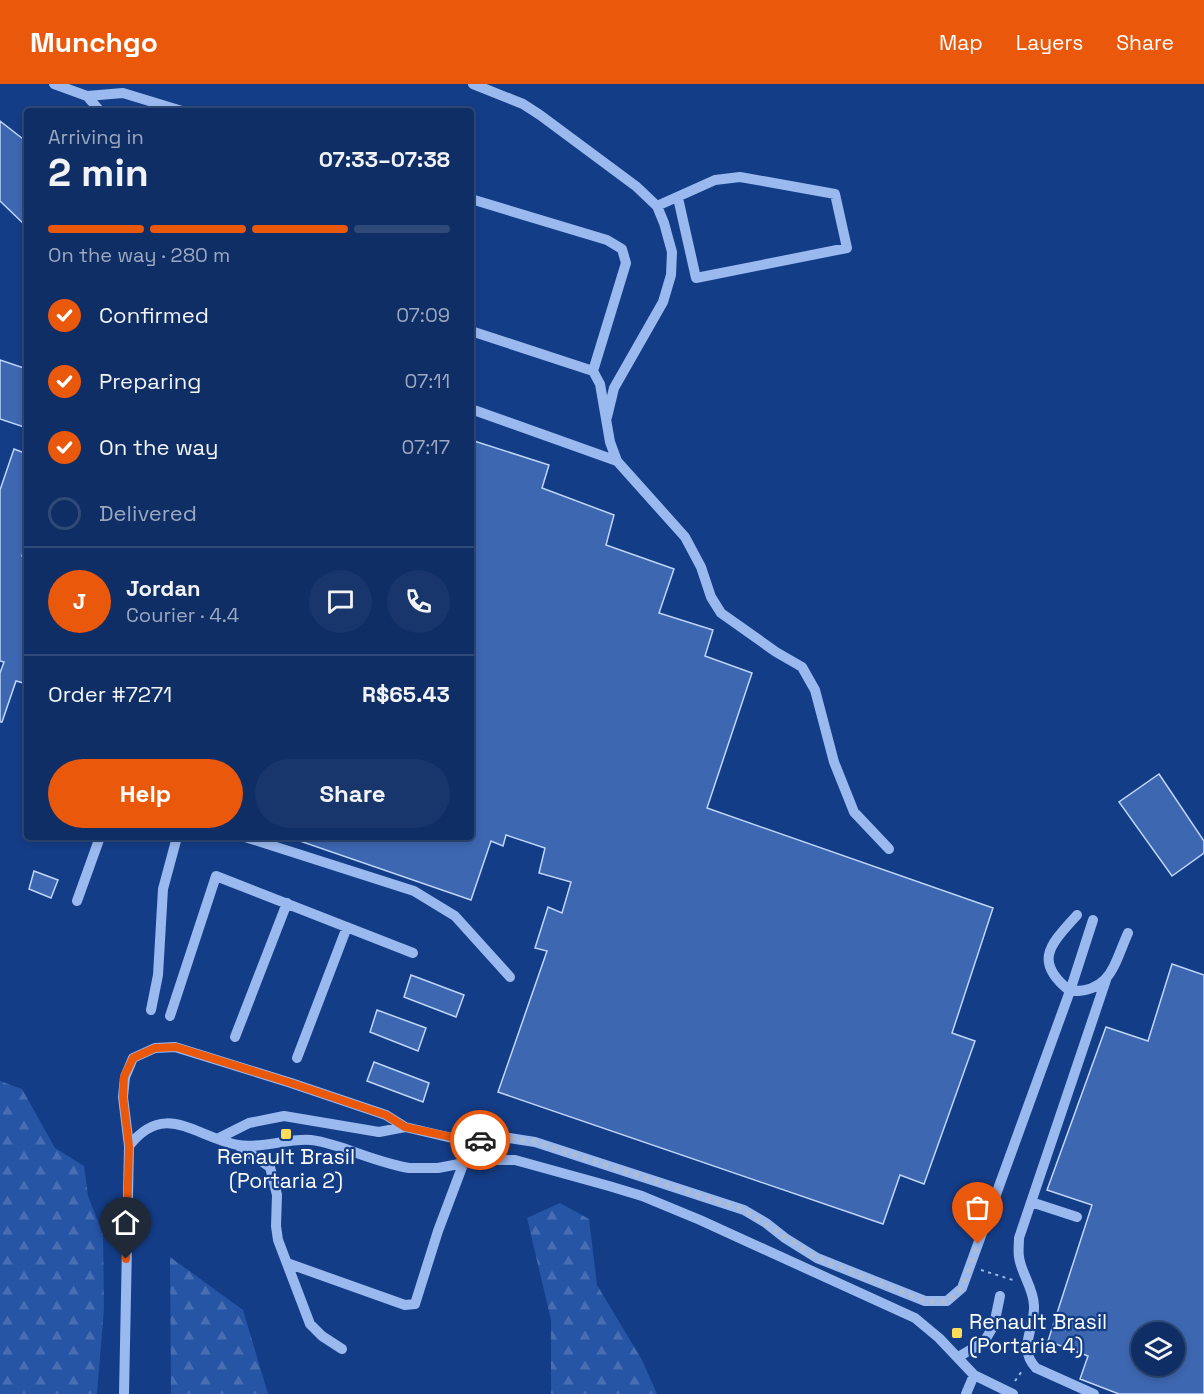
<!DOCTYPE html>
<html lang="en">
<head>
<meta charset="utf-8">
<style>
  :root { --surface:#0f2e65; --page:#18366b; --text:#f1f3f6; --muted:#9ba8bf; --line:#2f4a79; --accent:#ea580c }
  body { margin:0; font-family:"Space Grotesk",sans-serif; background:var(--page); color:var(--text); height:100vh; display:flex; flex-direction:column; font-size:22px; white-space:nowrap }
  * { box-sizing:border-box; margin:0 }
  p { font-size:20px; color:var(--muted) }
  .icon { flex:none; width:33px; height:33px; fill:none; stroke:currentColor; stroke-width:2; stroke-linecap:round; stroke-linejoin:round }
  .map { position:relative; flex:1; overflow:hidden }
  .panel { position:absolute; left:24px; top:24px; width:450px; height:732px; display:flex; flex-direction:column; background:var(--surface); border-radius:6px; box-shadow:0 3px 9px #0003,0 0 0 2px var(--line) }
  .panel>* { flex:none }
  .tools { position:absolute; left:1131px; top:1238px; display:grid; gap:12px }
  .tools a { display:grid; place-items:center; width:54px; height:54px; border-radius:50%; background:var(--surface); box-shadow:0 3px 9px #0003,0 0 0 2px var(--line); font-size:30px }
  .pin { position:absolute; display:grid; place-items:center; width:51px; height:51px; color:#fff; margin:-62px -26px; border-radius:50% 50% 50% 0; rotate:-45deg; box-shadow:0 0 6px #0007 }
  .pin .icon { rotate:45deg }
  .courier { position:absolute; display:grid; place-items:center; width:60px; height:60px; margin:-30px; border:4px solid #ea580c; border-radius:50%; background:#fff; color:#222; box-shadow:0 2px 8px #0007 }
  .summary em { font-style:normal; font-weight:700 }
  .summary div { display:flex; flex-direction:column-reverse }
  .summary { display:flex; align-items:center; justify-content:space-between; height:102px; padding:0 24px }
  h1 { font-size:39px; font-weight:700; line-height:45px }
  .bar { display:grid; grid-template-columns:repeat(4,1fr); gap:9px 6px; align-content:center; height:72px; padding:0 24px }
  .bar i { height:8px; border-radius:4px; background:var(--line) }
  .bar .on { background:var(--accent) }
  .bar p { grid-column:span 4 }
  .line { display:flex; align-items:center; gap:15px; padding:0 24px; border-top:2px solid var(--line) }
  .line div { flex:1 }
  .round { display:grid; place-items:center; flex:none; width:63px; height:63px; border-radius:32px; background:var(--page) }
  ol { padding:0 24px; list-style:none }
  li { display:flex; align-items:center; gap:18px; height:66px }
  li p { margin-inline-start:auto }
  li .icon { padding:6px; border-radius:50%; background:var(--accent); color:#fff; stroke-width:4 }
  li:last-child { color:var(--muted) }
  li i { width:33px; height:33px; border:3px solid var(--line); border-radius:50% }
  .primary-button { display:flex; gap:12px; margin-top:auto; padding:12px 24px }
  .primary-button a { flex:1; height:69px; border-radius:36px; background:var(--accent); color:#fff; font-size:24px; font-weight:700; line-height:69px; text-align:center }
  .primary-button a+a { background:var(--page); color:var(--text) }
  header { display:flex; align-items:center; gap:36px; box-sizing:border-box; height:84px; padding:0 30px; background:var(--accent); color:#fff }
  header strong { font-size:28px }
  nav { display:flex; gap:33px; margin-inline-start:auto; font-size:21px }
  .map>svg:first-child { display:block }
</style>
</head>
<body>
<header>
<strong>Munchgo</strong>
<nav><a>Map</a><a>Layers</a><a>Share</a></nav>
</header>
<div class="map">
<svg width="1204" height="1310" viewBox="0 0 1204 1310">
  <defs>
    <pattern id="forest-firs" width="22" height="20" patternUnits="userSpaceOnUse" patternTransform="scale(1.5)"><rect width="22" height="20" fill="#2655a6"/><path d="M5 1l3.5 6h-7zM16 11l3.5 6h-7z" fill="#476eb3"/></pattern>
  </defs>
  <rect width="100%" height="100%" fill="#143d87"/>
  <path fill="url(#forest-firs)" d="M0,997l22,8 33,59 29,18 4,30 15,38 1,74 -7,86h-97z
    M560,1119l29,16 8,66 45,75 15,34h-106v-74l-24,-102z
    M170,1173l73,53 25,84h-97z"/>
  <path fill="#3d67b1" stroke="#bfd6fb" stroke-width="1.5" fill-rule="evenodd" d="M0,37l27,21v85l-27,-26z
    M0,276l27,9v59l-27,-9z
    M471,356l78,25 -7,23 72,27 -8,30 68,24 -15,44 54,17 -8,26 47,17 -45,135 286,100 -41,125 23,8 -51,143 -24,-9 -17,49 -385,-132 49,-141 -12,-3 13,-41 14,6 9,-31 -32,-9 6,-25 -39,-13 -3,11 -12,-5 -20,59 -177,-61v-2h177z
    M14,365l13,5v87l-5,15 5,1v127l-11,-3 -14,41h-2v-49l4,-11 -4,-1v-171z
    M1159,690l45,67v12l-32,23 -53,-74z
    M34,787l24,9 -7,18 -22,-9z
    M1172,880l32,11v419h-85l-39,-15 8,-23 -40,-15 44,-136 -45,-15 59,-163 42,14zM1142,1248h32v33h-32z
    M411,891l53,20 -8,22 -52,-20z
    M377,926l49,18 -8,23 -48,-19z
    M374,978l55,21 -6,19 -56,-21z"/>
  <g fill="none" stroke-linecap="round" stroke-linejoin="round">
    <path stroke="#99b9ef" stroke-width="2" stroke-dasharray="3 4.5" stroke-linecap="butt" d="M981,1186l32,10
      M1015,1297l7,-10"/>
    <path stroke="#99b9ef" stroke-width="10" d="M54,0l33,12 36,-3 59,18
      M473,0l50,20 17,11 97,72 20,19 7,17 8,29 -1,23 -8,27 -49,86 -7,29
      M87,12l13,15
      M471,115l136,41 15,9 4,14 -33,108 7,13 10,58 7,19 68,76 16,30 10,30 10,16 55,39 26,15 13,23 19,72 20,50 35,37
      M657,122l58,-26 25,-3 95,17 12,54 -151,30 -18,-80
      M471,247l122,40
      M471,325l146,52
      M245,753l169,54 41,25 55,61
      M77,817l23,-64
      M1077,831c-26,29 -45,46 -7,76 41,2 44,-27 58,-58
      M151,926l7,-35 5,-86 14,-52
      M170,932l46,-140 197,77
      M235,953l52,-134
      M297,974l50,-131
      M405,1043l60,14 44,-3 26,4 209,68 22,13 19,15 32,20 108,43h22l15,-13 108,-297 23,-71
      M129,1062c36,-46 66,-9 109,-1 24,4 49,-7 73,-5 11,1 21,5 32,8 22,8 43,16 66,20h29l42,-8h35l94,26 33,10 58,24 215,98 24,20 35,37 39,19
      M239,1062l31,21 7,28 -1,31 2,14 32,84 12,12 20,13
      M1031,1118l46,15
      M287,1179l118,42 10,-1 23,-73 26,-69
      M958,1273l26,-15 10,-17 6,-29
      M124,1310l5,-248 -6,-49 2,-20 8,-19 22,-10 20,-1 116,36 95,32 19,12 -26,5 -95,-16 -35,7 -30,15
      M966,1310l8,-19
      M1094,1310l-58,-26c-19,-20 -1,-39 -2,-62 0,-17 -13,-33 -15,-49 -1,-6 0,-13 0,-19l87,-258"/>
  </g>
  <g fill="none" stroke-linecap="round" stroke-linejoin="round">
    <path stroke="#adbbd5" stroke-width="6" stroke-dasharray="0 10.8" d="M480,1056l29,-2 26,4 209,68 73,48 108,43 22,1 15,-14 16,-44"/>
    <path stroke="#ea580c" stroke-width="8" d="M126,1175l3,-113 -6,-49 1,-20 9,-19 22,-10 21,-1 115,36 95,32 19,12 60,13h15"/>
  </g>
  <g fill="#ffdc57" stroke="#143d87" stroke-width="2">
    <rect x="280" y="1044" width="12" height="12" rx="3"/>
    <rect x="951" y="1243" width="12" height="12" rx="3"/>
  </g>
  <g text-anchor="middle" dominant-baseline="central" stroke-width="4.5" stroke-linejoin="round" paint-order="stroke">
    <g font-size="21" fill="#fff" stroke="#143d87">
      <text x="286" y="1072">Renault Brasil<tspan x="286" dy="24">(Portaria 2)</tspan></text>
      <text x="969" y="1237" text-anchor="start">Renault Brasil<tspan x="969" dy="24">(Portaria 4)</tspan></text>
    </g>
  </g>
</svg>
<div class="tools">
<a><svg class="icon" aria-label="layers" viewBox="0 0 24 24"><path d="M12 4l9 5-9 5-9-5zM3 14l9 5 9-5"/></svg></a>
</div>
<div class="pin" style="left:978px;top:1160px;background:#ea580c"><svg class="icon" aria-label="bag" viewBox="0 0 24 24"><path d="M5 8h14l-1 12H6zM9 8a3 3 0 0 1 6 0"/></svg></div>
<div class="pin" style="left:126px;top:1175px;background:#1f2937"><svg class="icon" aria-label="home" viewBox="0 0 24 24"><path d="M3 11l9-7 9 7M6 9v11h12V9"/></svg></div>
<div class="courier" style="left:480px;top:1056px"><svg class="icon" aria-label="car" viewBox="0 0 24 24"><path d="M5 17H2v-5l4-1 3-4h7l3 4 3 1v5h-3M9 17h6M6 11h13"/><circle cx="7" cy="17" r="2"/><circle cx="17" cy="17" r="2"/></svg></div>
<section class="panel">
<div class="summary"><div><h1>2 min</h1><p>Arriving in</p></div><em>07:33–07:38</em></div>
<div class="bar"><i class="on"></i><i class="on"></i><i class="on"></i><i></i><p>On the way · 280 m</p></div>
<ol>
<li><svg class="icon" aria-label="check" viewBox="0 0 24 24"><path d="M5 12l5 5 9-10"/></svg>Confirmed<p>07:09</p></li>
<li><svg class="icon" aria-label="check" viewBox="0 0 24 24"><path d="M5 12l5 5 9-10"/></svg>Preparing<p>07:11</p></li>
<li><svg class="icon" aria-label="check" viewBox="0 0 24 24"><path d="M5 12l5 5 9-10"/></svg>On the way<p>07:17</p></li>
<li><i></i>Delivered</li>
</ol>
<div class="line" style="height:108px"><b class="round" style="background:var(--accent);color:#fff">J</b><div><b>Jordan</b><p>Courier · 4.4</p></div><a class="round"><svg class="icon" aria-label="chat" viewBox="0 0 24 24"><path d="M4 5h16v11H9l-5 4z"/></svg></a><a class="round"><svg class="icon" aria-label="phone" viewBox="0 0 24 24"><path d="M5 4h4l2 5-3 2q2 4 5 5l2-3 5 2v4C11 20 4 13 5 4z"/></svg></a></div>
<div class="line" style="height:78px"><div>Order #7271</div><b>R$65.43</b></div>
<div class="primary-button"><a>Help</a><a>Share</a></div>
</section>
</div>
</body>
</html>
